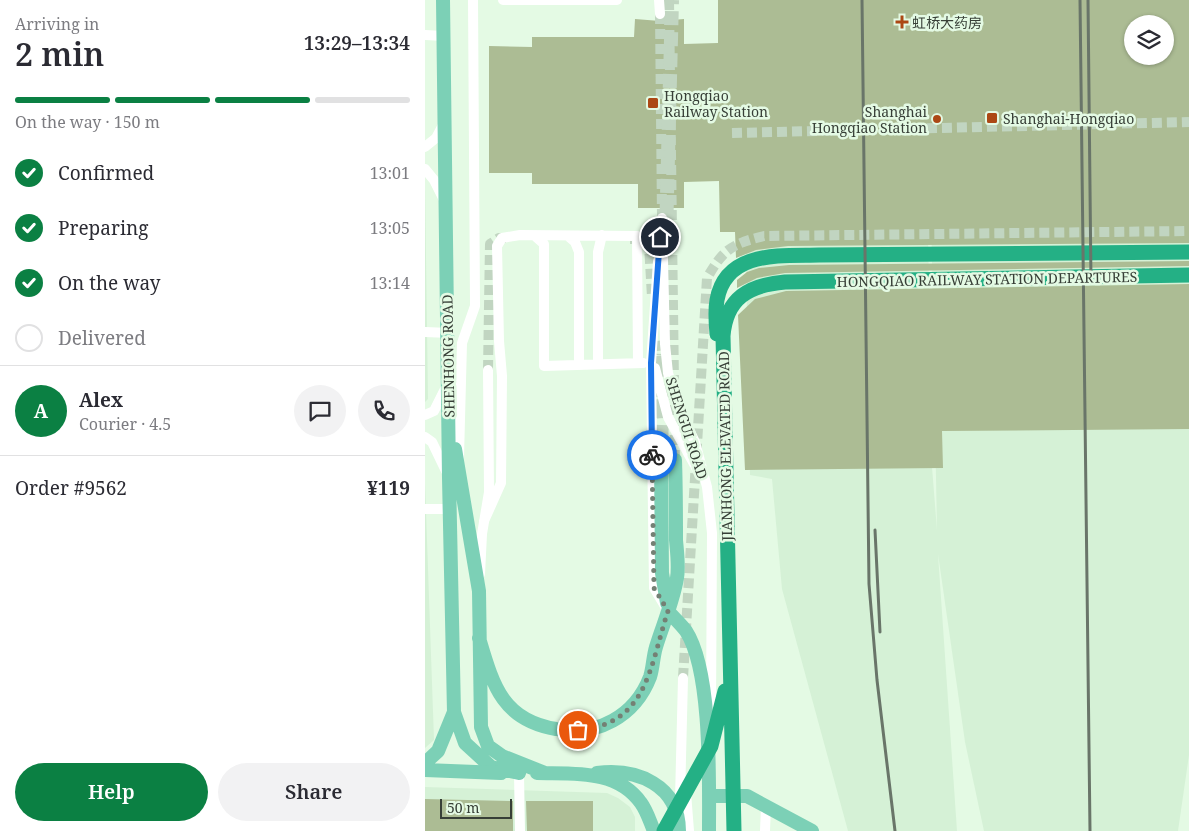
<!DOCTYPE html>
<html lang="en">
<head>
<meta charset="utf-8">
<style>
  :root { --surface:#fff; --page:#f2f2f3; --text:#2b2b33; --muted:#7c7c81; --line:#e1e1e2; --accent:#0b8043 }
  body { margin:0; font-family:"Noto Serif","Noto Sans SC",serif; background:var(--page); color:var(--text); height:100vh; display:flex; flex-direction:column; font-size:19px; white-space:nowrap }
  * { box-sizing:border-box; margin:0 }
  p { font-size:16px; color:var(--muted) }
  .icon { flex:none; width:28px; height:28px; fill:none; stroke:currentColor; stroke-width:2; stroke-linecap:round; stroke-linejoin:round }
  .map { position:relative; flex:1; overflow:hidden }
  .panel { display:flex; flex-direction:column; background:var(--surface); width:425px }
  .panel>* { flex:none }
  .fabs { position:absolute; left:699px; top:15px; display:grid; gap:10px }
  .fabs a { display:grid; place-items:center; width:50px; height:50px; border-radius:50%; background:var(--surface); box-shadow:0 1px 4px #0004; font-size:25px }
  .scale { position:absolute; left:15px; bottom:12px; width:72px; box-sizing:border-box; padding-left:5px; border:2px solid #373f37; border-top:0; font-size:14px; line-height:18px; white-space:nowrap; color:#373f37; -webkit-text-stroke:4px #e4fae4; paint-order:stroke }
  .pin { position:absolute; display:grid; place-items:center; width:42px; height:42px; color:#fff; margin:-21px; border:2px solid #fff; border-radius:50%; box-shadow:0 1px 5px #0007 }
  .courier { position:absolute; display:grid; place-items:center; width:50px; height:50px; margin:-25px; border:4px solid #1a73e8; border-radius:50%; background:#fff; color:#222; box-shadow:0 1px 6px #0007 }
  .headline em { font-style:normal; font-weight:600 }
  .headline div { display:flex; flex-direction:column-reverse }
  .headline { display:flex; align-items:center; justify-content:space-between; height:85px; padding:0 15px }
  h1 { font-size:32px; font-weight:600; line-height:38px }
  .bar { display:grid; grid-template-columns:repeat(4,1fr); gap:8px 5px; align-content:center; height:60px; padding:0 15px }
  .bar i { height:6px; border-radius:4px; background:var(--line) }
  .bar .on { background:var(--accent) }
  .bar p { grid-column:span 4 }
  .line { display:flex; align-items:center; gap:12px; padding:0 15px; border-top:1px solid var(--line) }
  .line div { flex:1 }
  .round { display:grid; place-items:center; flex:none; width:52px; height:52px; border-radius:26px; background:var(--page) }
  ol { padding:0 15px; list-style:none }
  li { display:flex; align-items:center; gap:15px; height:55px }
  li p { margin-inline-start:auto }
  li .icon { padding:5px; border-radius:50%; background:var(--accent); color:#fff; stroke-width:4 }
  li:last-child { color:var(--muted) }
  li i { width:28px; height:28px; border:2px solid var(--line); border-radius:50% }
  .action { display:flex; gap:10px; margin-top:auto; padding:10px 15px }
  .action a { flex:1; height:58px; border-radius:30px; background:var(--accent); color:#fff; font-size:20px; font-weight:600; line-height:58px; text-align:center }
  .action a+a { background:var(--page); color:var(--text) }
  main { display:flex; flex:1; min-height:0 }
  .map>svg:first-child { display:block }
</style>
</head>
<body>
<main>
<section class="panel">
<div class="headline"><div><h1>2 min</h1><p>Arriving in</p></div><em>13:29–13:34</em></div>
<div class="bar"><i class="on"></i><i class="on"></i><i class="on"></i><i></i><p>On the way · 150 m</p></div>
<ol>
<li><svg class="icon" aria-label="check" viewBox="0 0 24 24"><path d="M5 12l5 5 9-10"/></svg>Confirmed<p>13:01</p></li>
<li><svg class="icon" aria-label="check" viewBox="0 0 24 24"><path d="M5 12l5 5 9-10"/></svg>Preparing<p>13:05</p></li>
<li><svg class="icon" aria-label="check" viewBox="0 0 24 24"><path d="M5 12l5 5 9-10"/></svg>On the way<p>13:14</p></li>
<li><i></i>Delivered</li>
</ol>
<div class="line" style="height:90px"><b class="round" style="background:var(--accent);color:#fff">A</b><div><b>Alex</b><p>Courier · 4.5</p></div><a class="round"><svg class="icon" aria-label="chat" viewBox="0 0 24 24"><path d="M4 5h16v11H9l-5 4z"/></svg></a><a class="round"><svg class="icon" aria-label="phone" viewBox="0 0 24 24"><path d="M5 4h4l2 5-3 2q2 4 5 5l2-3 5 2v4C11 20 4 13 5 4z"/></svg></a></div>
<div class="line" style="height:65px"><div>Order #9562</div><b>¥119</b></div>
<div class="action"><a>Help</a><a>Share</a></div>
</section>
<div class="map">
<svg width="764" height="831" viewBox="0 0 764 831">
  <rect width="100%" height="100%" fill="#e4fae4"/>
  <path fill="#d5f1d6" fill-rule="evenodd" d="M316,0h183l8,467 5,63 -10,-530h262v755l-11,76h-194l-19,-89 -27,-188 19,277h-109l-66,-242 -10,-110 -22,-4zM708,24h32v32h-32z
    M0,185l3,214 -3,3z
    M0,483l9,257 -9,8z
    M0,787l182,6 11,5 12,9 5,10v14h-210z"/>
  <path fill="#acbc94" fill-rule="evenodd" d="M293,0h471v243l-401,3 -32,4 -20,8 -1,-26h-15l-1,-51 -35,1v26h-46v-24h-106v-11h-43v-127l43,1v-10h102l1,-18 25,2 24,-2v25l34,-1zM708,24h32v32h-32z
    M764,261v5l-404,7 -28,5 -20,10v-8l10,-8 12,-4 30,-3z
    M764,284v145l-247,2 1,37 -198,2 -7,-155 17,-16 31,-8z
    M0,799l88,2v30h-88z
    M101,801h67v30h-66z"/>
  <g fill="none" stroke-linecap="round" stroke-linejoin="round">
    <path stroke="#c1d5c1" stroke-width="10" stroke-dasharray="10 5" stroke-linecap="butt" d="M244,0l6,460
      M235,14l2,204
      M307,133l457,-11
      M205,239h12l7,6 3,52
      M231,341l3,36
      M63,370l2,-126 9,-6h7
      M235,399l2,19
      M258,678l24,-400c16,-28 24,-34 57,-42l425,-5"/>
    <path stroke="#c1d5c1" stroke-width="14" stroke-dasharray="14 7" stroke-linecap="butt" d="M241,235l6,-235
      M236,460l2,-106"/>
    <path stroke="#fff" stroke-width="10" d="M78,0h114
      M234,0l1,14
      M0,35l19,1
      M0,147l11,-9 8,-15
      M0,169l9,11 10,20
      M237,218l3,126 3,29 10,34 17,35 12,45 5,46 -1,179
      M110,236l9,8v122l99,-3
      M143,236l7,6 4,10v113
      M233,261l-7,102 3,225 12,20
      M0,332l24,1
      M173,364v-112l4,-17
      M230,368l13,49 30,54
      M0,415l9,-4 12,-24
      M0,437l7,5 14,29
      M34,457l3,-114 13,-37 -2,-306
      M0,509h25
      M59,521l17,-38 1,-107 -3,-35 -2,-95 5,-8 18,-3 117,1 1,127
      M55,574l2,-40 7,-42 -1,-122
      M94,773l1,58
      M261,793l3,38
      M255,799l3,-121
      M340,831l1,-26"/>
    <path stroke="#7cd0b6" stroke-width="14" d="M18,0l6,478 5,234 11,31 26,24 28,6
      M30,449l24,142 2,136 7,19 14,10 43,17
      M236,460l1,113 5,30
      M243,611c6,7 13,13 18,20 26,40 23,151 23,200
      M54,638c14,47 23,82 77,91 41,8 79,-13 94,-52 3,-9 3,-20 6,-30 7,-23 17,-45 21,-69 2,-12 0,-26 -1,-38 0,-27 0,-53 -1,-80
      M0,763l13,-12 16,-39
      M0,770l76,3
      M112,773c37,1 80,-4 104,30 6,8 9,19 13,28
      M172,773c40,-5 82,12 82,58
      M284,796h38l65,35"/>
    <path stroke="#24b085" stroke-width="15" d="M292,334c-1,-11 -2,-23 0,-34 9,-50 64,-44 102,-45l370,-3
      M239,831l47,-85 14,-55
      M309,831l-11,-495c3,-38 26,-51 62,-54l404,-7"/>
    <path stroke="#697569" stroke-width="3" d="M437,0l7,584 8,96 18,151
      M655,0l10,831
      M663,0l3,281
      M450,530l5,102"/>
  </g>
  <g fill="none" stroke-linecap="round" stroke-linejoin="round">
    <path stroke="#748074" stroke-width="5" stroke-dasharray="0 9" d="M153,730c70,-5 72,-65 90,-119l-14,-23 -2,-133"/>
    <path stroke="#1a73e8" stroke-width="6" d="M227,455l-1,-92 9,-126"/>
  </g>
  <g fill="#ac4815" stroke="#e4fae4" stroke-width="2">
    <path d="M474.5 14.5h5v5h5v5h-5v5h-5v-5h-5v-5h5z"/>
    <rect x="222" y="97" width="12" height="12" rx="2.5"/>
    <rect x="561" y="112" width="12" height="12" rx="2.5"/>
    <circle cx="512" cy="119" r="5"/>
  </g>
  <g text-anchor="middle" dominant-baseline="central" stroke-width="5" stroke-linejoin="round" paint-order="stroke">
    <g font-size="14" fill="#373f37" stroke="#e4fae4" text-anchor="start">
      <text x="487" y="22">虹桥大药房</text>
      <text x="239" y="95">Hongqiao<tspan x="239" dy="16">Railway Station</tspan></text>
      <text x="502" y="111" text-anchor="end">Shanghai<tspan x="502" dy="16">Hongqiao Station</tspan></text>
      <text x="578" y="118">Shanghai-Hongqiao</text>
    </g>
    <g font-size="14" fill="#373f37" stroke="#e4fae4">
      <text transform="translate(562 279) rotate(-1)">HONGQIAO RAILWAY STATION DEPARTURES</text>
      <text transform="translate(23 356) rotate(-91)">SHENHONG ROAD</text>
      <text transform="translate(262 428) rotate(72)">SHENGUI ROAD</text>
      <text transform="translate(300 446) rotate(-91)">JIANHONG ELEVATED ROAD</text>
    </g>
  </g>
</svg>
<div class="fabs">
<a><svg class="icon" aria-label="layers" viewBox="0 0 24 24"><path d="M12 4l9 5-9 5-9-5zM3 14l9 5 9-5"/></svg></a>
</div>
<div class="scale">50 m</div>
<div class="pin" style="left:153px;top:730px;background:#ea580c"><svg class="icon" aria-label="bag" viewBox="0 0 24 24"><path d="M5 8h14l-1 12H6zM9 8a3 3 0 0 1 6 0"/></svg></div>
<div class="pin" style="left:235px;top:237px;background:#1f2937"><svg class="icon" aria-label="home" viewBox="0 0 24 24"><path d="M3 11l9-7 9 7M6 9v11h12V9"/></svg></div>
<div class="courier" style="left:227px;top:455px"><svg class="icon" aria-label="bike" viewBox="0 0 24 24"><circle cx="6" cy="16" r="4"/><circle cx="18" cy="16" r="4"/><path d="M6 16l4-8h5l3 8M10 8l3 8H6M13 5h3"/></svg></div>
</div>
</main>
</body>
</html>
